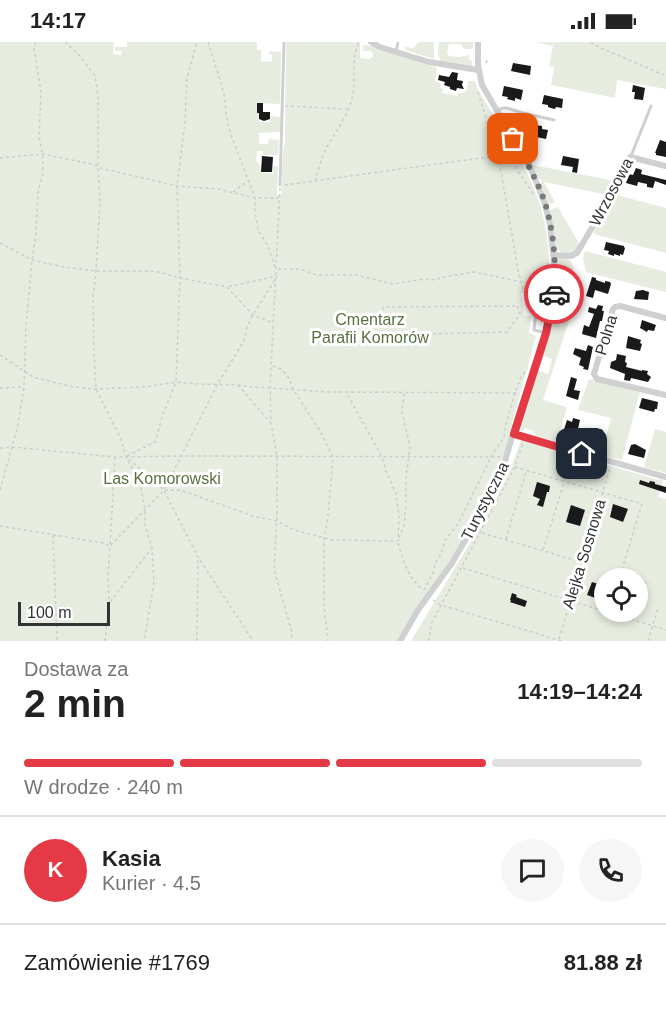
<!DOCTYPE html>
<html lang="pl">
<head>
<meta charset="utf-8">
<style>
  :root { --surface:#fff; --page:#f6f6f6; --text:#222; --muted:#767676; --line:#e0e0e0; --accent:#e63946 }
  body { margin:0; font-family:Arial,sans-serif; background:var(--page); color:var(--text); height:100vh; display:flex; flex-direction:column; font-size:22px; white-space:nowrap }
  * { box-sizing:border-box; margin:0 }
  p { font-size:20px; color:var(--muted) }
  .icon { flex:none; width:33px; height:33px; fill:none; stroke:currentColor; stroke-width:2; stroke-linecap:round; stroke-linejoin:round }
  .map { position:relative; height:599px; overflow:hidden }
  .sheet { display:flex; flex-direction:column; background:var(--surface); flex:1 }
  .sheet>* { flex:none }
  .controls { position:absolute; left:594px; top:526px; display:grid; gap:12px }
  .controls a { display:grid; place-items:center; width:54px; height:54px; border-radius:50%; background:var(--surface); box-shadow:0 3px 9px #0003; font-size:30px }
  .scale { position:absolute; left:18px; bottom:15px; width:92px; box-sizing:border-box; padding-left:6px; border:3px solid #333; border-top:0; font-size:16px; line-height:21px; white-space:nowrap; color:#333; -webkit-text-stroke:4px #fff; paint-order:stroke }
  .pin { position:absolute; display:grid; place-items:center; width:51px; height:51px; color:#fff; margin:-26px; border-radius:12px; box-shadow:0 3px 9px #0006 }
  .courier { position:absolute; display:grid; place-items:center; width:60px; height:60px; margin:-30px; border:4px solid #e63946; border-radius:50%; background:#fff; color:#222; box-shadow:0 2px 8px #0007 }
  .headline em { font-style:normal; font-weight:600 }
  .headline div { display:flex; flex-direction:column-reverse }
  .headline { display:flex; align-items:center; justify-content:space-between; height:102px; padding:0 24px }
  h1 { font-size:39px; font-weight:600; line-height:45px }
  .bar { display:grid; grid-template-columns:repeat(4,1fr); gap:9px 6px; align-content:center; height:72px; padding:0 24px }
  .bar i { height:8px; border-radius:4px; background:var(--line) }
  .bar .on { background:var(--accent) }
  .bar p { grid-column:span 4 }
  .line { display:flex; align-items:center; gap:15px; padding:0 24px; border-top:2px solid var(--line) }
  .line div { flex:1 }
  .round { display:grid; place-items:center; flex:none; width:63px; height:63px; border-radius:32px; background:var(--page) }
  .status { display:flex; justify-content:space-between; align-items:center; height:42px; padding:0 30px; background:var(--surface); direction:ltr }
  .status svg { height:16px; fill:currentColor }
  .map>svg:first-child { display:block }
</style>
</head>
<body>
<div class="status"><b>14:17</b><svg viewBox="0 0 49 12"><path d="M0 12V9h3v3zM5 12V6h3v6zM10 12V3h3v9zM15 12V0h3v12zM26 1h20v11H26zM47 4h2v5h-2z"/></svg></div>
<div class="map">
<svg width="666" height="599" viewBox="0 0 666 599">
  <rect width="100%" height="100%" fill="#fff"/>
  <path fill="#e6ecdf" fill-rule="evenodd" d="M0,0h114l-1,12 8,1v-4h-6v-4h12v-5h130v8h4v11l11,1v-8h-3v-3l12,1 -1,51 -2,1 -21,-1v10h2v9h11l1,-6 9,1v15l-21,1v11h9l1,-5 10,1 -1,15h-15v-4h-6l-1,9 4,5 1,8h12v-7h5l-1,29h4c2,-18 0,-36 4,-54l1,-99h74v16l9,1 4,-2v-4l-3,-2h-7v-6l10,1 64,22 -2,13 5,2v5l3,1 -1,4 15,3 1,-3h5l4,-3 1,-9h7l3,9c23,37 50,76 63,118 6,21 8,46 9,68 0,5 0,24 -3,28 -2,1 -6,1 -9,1l1,-3 2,-1v-8h-20l3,21 1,2h6l-2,17 7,3 -24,88 2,1 -13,43 -16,32 -31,55 -48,69 -9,17h-397z
    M418,0h16v17l-29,-9 1,-3 8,1z
    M439,0h34v7h-9l-3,-5h-12l-2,8 2,4 10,1 10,-2v5l3,1v6l-32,-6 -2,-9z
    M535,0h131v47l-49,-9 -2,18 -64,-13 3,-18 -5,-1 4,-20z
    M525,111h1l7,12 82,16 -7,14 -64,-13 11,20 -7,3 -8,-22 2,-1 -2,-3h-2z
    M613,152l53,14v45l-72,-19v-3z
    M558,165l22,38 -6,8c-7,1 -15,0 -19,-6l-5,-37z
    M585,209l81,21v20l-80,-20 -3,-14z
    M562,215l8,3 4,8 -10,30 5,-1 7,3 -33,100 24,7 -10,35 -22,-6 -2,-5 -8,-3 -3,4 -1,-3v-5l-1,-1 9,-31 2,1 2,-4 -3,-2 7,-17 11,4 4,-15 -8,-3 -4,12h-2l13,-44 6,-34h2l1,-15 -3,-1v-12l1,-3z
    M589,337l51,13 -18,68 -21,-5 10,-37 -33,-8z
    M655,387l11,3v41l-22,-6z
    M521,398l138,40 1,-1 3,1 -5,17 8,2v142h-255l83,-138 16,-33zM604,537h34v33h-34z"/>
  <path fill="#1a1a1a" d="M513,21l18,3 -1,9 -19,-4z
    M452,30l6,1 -1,7 6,1 -1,4 2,4 -7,-1 -1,3 -6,-2v-2l-6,-2 1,-3 -7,-2 1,-5 10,2z
    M633,43l12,3 -2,12 -9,-1 1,-7h-3z
    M504,44l19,4 -2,10 -6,-2v3l-8,-2 1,-2 -6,-1z
    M544,53l19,4 -1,9 -6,-1 -1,2 -4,-1 -3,-1v-2l-6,-1z
    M257,61h6v9h7v7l-6,2 -5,-2v-6h-2z
    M535,83l7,1v3l6,1 -2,9 -19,-4 1,-9 6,1z
    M660,98l6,2v15l-10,-2v-2h-1z
    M262,114l11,1 -1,15h-11z
    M563,114l16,3 -2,14 -5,-1 1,-5 -12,-2z
    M636,126l6,2 -1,4 25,6v5l-11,-4 -2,7 -6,-1v-3l-9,-2 -1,4 -11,-3 3,-9 4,1z
    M606,200l18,4v1l1,1 -2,7 -3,-1v2l-6,-2v2l-6,-2 1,-3 -5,-1z
    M592,235l4,1v2l9,3v-2l5,1 1,2 -3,10 -13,-4 -2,8 -7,-2z
    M643,248l6,2 -1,8 -14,-1 2,-8z
    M598,263l5,1 -1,5h2l-2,10h-2l-4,17 -14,-4 2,-9 5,2 5,-13 -6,-2 1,-5 7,2z
    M642,278l14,5 -2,6 -6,-1 -1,2 -7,-4z
    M628,294l13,4 -1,3 2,1 -2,7 -14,-3z
    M588,303l5,2 -5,23 -5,-1 1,-2 -5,-2 2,-7 -8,-4 2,-6 11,3z
    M617,312l9,2 -1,6 2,1 -1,4 16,4v-1l6,1 -1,3 4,3 -3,5 -17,-4 -1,3 -6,-1 1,-6 -15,-6 1,-6 5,-2z
    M571,335l6,2 -3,11 6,1 -2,9 -12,-4z
    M642,356l16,4 -1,7h-2l-1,3 -15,-4z
    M573,376l7,2 -3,13 2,1 -1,6 -16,-4 5,-16 5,2z
    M596,386l7,2 -3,10 2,1 -2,8 -7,-2 1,-6h-2l1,-2 -3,-1 2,-6 2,1z
    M635,402l11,6 -2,8 -16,-4 3,-9z
    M640,438l9,3 1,-2 5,1v2l11,3v6l-27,-9z
    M537,440l13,4 -1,6h-2l-4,15 -6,-2 3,-6 -7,-3z
    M613,462l15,5 -5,13 -13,-5z
    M571,463l14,5 -5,16 -14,-4z
    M592,540l12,4 -3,14 -14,-5z
    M512,551l5,2 -1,2 11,4 -2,6 -15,-5 1,-2h-1z"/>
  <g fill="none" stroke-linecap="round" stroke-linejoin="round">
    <path stroke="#cdcdcd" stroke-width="1.5" stroke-dasharray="3 3" stroke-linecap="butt" d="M65,0l16,15 14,19 3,19v72l2,35 -4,69 -3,27 1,54 2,37 25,50 5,18 14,25 5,28v15l7,23 2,35 -10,58
      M208,0l13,41 4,16 1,16 5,20 24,63v13l3,19 10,16 7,21
      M591,0l3,3 72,31
      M486,21l1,-3
      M478,50l11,36 45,67
      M285,64l62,3
      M489,86l9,26 20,116 6,22
      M0,116l43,-4 53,11 4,3 77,18 41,3 37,9h24
      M315,139c3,-10 6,-22 11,-32 8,-16 22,-32 26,-51 5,-18 -2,-38 7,-56
      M285,143l203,-28 10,-3
      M280,146l-10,199 1,36 6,33v56l-3,57 18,64 -1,8
      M233,150l15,-11
      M0,201l32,17 32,7 32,4h59l25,7 47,9 26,28 20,8
      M278,227h22l17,6h39l37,9 31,-5 12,1 7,-3 31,-5 48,10
      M517,264l3,8 -13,18 -124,3v-28z
      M0,313l33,22 40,10 21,2 50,-2 32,-5 21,2 40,1 16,2 74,5 191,1
      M273,324l8,3 8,9 4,11 27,42 13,26 -5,59 -4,23v67l4,35
      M238,343l32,37
      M0,346l23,-1
      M0,406l12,-1 103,10 68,-1 317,1
      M127,414l28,-14 8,-28 13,-32 4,-104 -3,-92 8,-64 2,-44 10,-36
      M129,417l35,31 34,67 55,84
      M515,425l127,37 -23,75
      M0,448l17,-61 7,-42 2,-60 6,-67 4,-26 2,-42 5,-19v-14l-4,-23 2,-45 -7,-42 2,-7
      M165,448h15l73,26 24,5 17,9 38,10 66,1 1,-25 -3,-23 -10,-22 -4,-14 -36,-65
      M0,484l103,17 7,3 5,-88
      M482,491l99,29
      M53,493l4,106
      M399,496l5,-12 2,-21v-26l4,-33 -8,-34 2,-19
      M506,497l20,-67
      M398,501c6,20 9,33 25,47
      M543,508l21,-67
      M463,526l141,43
      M622,533l12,4
      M638,538l9,3
      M424,548l9,-17 3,-11 5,-8 4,-14 13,-16 33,-67 13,-20 2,-13 9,-31 6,-16 7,-8
      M433,558l8,5 121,36
      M110,560l41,-53
      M608,570l58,18
      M559,597l51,-171
      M105,599l4,-39 -1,-27 2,-29 54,-56 53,-105 27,-44 3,-14 6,-12 24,-39 -50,11
      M197,599l1,-83
      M429,599l2,-17 84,-157 8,-25
      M648,599l10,-33"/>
    <path stroke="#d0d0d0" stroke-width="3" d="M396,10l2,-10
      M498,68l5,-2h4l16,5 31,7
      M631,114l20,-50
      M280,143l4,-143
      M527,257h9v12
      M546,291l-12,-3 2,-19h13"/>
    <path stroke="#d0d0d0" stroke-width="6" d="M371,0l9,5 49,15 49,8
      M553,213l18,1 6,-3 32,-54 21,-42 36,9
      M666,276l-46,-12 -5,1 -2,2 -19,65 3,5 69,16
      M514,392l152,43
      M400,599l18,-31 34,-47 25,-43 26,-52 17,-58 20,-57 8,-30 6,-29v-32l-4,-37 -5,-21 -14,-35 -49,-84 -4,-20v-23"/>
  </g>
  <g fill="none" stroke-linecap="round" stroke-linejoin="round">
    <path stroke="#7a7a7a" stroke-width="6" stroke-dasharray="0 10.8" d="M513,97c10,17 20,34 28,53 12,29 16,71 13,102"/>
    <path stroke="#e63946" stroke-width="8" d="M554,252l-8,39 -32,101 68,20"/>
  </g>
  <g text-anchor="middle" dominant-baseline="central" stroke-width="6" stroke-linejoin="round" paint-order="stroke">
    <g font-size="16" fill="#333" stroke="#fff">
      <text transform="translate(611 150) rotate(-62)">Wrzosowa</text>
      <text transform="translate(606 293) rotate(-73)">Polna</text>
      <text transform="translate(485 459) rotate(-63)">Turystyczna</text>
      <text transform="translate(584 512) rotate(-73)">Alejka Sosnowa</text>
    </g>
    <g font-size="16" fill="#56703f" stroke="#fff">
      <text x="370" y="277">Cmentarz<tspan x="370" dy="18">Parafii Komorów</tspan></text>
      <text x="162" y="436">Las Komorowski</text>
    </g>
  </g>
</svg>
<div class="controls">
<a><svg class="icon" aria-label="locate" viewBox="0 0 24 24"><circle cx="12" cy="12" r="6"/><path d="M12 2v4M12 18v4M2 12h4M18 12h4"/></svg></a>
</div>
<div class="scale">100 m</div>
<div class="pin" style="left:513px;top:97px;background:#ea580c"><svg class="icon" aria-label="bag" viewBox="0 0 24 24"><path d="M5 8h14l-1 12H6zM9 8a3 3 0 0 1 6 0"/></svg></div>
<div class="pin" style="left:582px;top:412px;background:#1f2937"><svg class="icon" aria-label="home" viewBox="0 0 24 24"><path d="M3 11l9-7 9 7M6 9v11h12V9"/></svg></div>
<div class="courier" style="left:554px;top:252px"><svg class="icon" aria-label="car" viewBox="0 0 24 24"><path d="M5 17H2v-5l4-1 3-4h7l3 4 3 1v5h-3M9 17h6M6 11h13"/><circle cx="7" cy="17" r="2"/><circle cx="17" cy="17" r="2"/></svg></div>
</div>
<section class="sheet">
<div class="headline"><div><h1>2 min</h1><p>Dostawa za</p></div><em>14:19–14:24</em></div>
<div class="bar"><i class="on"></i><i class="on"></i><i class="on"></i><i></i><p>W drodze · 240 m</p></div>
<div class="line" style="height:108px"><b class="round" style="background:var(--accent);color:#fff">K</b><div><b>Kasia</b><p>Kurier · 4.5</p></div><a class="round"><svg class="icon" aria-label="chat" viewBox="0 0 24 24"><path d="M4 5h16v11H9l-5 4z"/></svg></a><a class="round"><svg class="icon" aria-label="phone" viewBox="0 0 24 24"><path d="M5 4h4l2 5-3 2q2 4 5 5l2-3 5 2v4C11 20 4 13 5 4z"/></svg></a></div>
<div class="line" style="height:78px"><div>Zamówienie #1769</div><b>81.88 zł</b></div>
</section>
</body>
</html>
